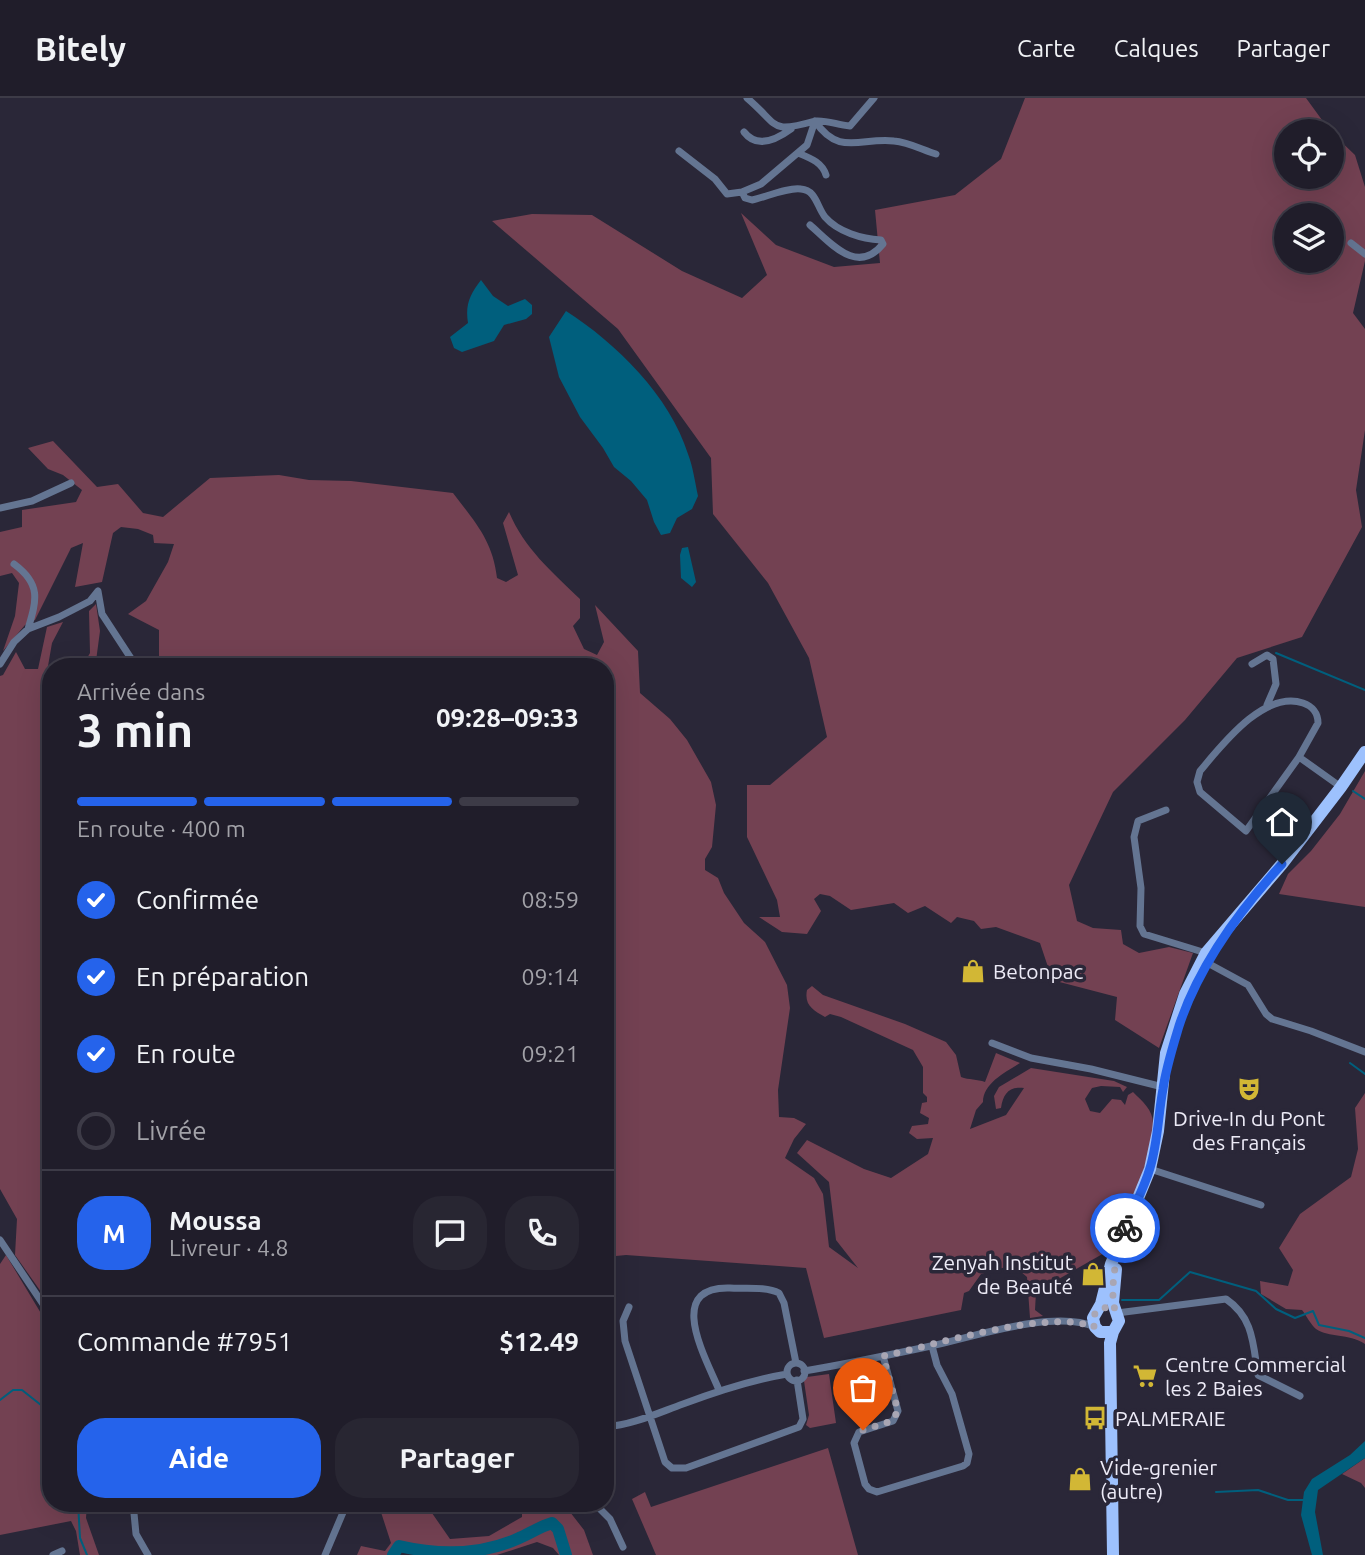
<!DOCTYPE html>
<html lang="fr">
<head>
<meta charset="utf-8">
<style>
  :root { --surface:#201d2a; --page:#282632; --text:#f1f3f6; --muted:#a2a2a8; --line:#3d3b47; --accent:#2563eb }
  body { margin:0; font-family:Ubuntu,sans-serif; background:var(--page); color:var(--text); height:100vh; display:flex; flex-direction:column; font-size:26px; white-space:nowrap }
  * { box-sizing:border-box; margin:0 }
  p { font-size:23px; color:var(--muted) }
  .icon { flex:none; width:38px; height:38px; fill:none; stroke:currentColor; stroke-width:2; stroke-linecap:round; stroke-linejoin:round }
  .map { position:relative; flex:1; overflow:hidden }
  .sheet { position:absolute; left:42px; top:560px; width:572px; height:854px; display:flex; flex-direction:column; background:var(--surface); border-radius:28px; box-shadow:0 7px 28px #0002,0 0 0 2px var(--line) }
  .sheet>* { flex:none }
  .fabs { position:absolute; left:1274px; top:21px; display:grid; gap:14px }
  .fabs a { display:grid; place-items:center; width:70px; height:70px; border-radius:50%; background:var(--surface); box-shadow:0 7px 28px #0002,0 0 0 2px var(--line); font-size:35px }
  .pin { position:absolute; display:grid; place-items:center; width:60px; height:60px; color:#fff; margin:-72px -30px; border-radius:50% 50% 50% 0; rotate:-45deg; box-shadow:0 0 7px #0007 }
  .pin .icon { rotate:45deg }
  .courier { position:absolute; display:grid; place-items:center; width:70px; height:70px; margin:-35px; border:5px solid #2563eb; border-radius:50%; background:#fff; color:#222; box-shadow:0 2px 9px #0007 }
  .headline em { font-style:normal; font-weight:600 }
  .headline div { display:flex; flex-direction:column-reverse }
  .headline { display:flex; align-items:center; justify-content:space-between; height:119px; padding:0 35px }
  h1 { font-size:46px; font-weight:600; line-height:52px }
  .bar { display:grid; grid-template-columns:repeat(4,1fr); gap:10px 7px; align-content:center; height:84px; padding:0 35px }
  .bar i { height:9px; border-radius:5px; background:var(--line) }
  .bar .active { background:var(--accent) }
  .bar p { grid-column:span 4 }
  .line { display:flex; align-items:center; gap:18px; padding:0 35px; border-top:2px solid var(--line) }
  .line div { flex:1 }
  .round { display:grid; place-items:center; flex:none; width:74px; height:74px; border-radius:28px; background:var(--page) }
  ol { padding:0 35px; list-style:none }
  li { display:flex; align-items:center; gap:21px; height:77px }
  li p { margin-inline-start:auto }
  li .icon { padding:7px; border-radius:50%; background:var(--accent); color:#fff; stroke-width:4 }
  li:last-child { color:var(--muted) }
  li i { width:38px; height:38px; border:4px solid var(--line); border-radius:50% }
  .primary-button { display:flex; gap:14px; margin-top:auto; padding:14px 35px }
  .primary-button a { flex:1; height:80px; border-radius:28px; background:var(--accent); color:#fff; font-size:28px; font-weight:600; line-height:80px; text-align:center }
  .primary-button a+a { background:var(--page); color:var(--text) }
  header { display:flex; align-items:center; gap:42px; box-sizing:border-box; height:98px; padding:0 35px; background:var(--surface); border-bottom:2px solid var(--line) }
  header strong { font-size:33px }
  nav { display:flex; gap:38px; margin-inline-start:auto; font-size:24px }
  .map>svg:first-child { display:block }
</style>
</head>
<body>
<header>
<strong>Bitely</strong>
<nav><a>Carte</a><a>Calques</a><a>Partager</a></nav>
</header>
<div class="map">
<svg width="1365" height="1457" viewBox="0 0 1365 1457">
  <rect width="100%" height="100%" fill="#2a2738"/>
  <path fill="#312c44" d="M452,1405h71l-7,8 -25,-2z"/>
  <path fill="#734152" fill-rule="evenodd" d="M1025,0h281l24,33h-44v46h46v-44l23,22 10,32v74l-12,52 12,16v101l-9,60 6,37 -60,110 -65,21 -52,62 -72,72 -44,93 8,36 16,7 28,2 2,14 16,9 30,-6 24,6 -34,95 -44,-28 2,-23 -69,-18 1,-9 -9,-27 -44,-16 -15,2 -7,-8 -17,-4 -6,6 -26,-17 -17,7 -14,-10 -43,7 -21,-14 -10,-2 -6,5 7,12 -14,23 -25,-2 -23,-15h21l-3,-17 -30,-63v-52h23l57,-48 -18,-79 -41,-75 -55,-69 -2,-56 -93,-129 -126,-108 40,-7 60,1 90,56 60,27 25,-23 -26,-62 35,32 58,22 46,-4 -5,-53 80,-15 46,-36zM1286,117h46v46h-46z
    M53,343l44,46 21,-3 25,29 20,4 47,-39 69,-3 30,5 42,1 102,12c22,29 40,48 44,85l9,4 12,-7 -15,-52 6,-11c15,36 43,60 71,87v19l-7,8 11,23 13,6 7,-13 -9,-37 43,46 2,42 30,26 17,21 24,42 5,23 -4,42 -7,12v11l13,8 6,15 20,30 21,19 22,43 3,23 -12,82 1,27 15,1 12,6 -12,15 -9,19 29,20 9,16 6,53 29,21 -22,-28 -7,-58 -32,-29 10,-13 57,29 27,9 37,-24 5,-16 -16,1 -8,-6 3,-7 16,-2 1,-6 -9,-5 2,-10 5,-1v-5l-4,-4v-26l-10,-17 -72,-33 -11,-3 -5,3c-12,-7 -21,-12 -18,-27l5,-4 11,9 82,29 41,18 10,13 5,22c8,3 16,2 24,5l11,-29 24,10c-14,9 -37,20 -37,39l-7,8 -6,19 36,-14 18,-27c-15,-2 -21,6 -23,20l-5,1 -2,-13 5,-9 32,-19 83,13 13,6 -4,5 -3,-5 -19,-1 -9,2 -7,11 5,12 10,2 12,-14 9,1 4,5 3,-10 5,-3c9,9 20,18 20,31 2,27 -30,109 -47,129l-70,40 -1,18 8,6 -13,2 -3,-41 -14,-12 -32,9 -12,17 -5,2 -3,17 -137,28 -18,-70 -180,-13 -20,2v-590h-447v-37l-31,-16 18,-13 22,-39 6,-18 -20,-1 -1,-8 -15,-6 -17,-2 -8,6 -11,49 -27,5 8,-44 -12,5 -36,72 -10,5 -22,26 12,-35 4,-33 -7,-10 -12,3v-44l22,-5v-17l54,-8 6,-12 -19,-15 -15,-6 -20,-21z
    M96,506l4,27 -4,30 5,6h-19l8,-14 -1,-42z
    M63,524l-11,21 -4,23 3,5v635l-36,-51 2,-36 -17,-30v-513l3,-1 13,-23 9,17h13l9,-42z
    M1365,673v136l-86,-13 9,-20 23,-23 29,-37z
    M1365,995v251c-17,-11 -36,-6 -49,-15 -5,-4 -10,-14 -14,-19l-16,-1 -25,-15 -1,-13 28,5 5,-16 -14,-22 21,-34 51,-37 7,-28 -3,-41z
    M6,1157l45,75v173h36l-1,15 13,37h-19l-4,-24 -5,-10 -71,14v-271z
    M829,1276l7,49 -26,5 -4,-3 3,-10 -5,-34 3,-4z
    M828,1350l30,107h-202l-24,-56 13,-7 6,15z
    M1365,1360v30l-4,-5 -19,-9z
    M378,1405h47l25,36 39,-3 33,-19v-9l3,-5h38l21,27 9,25h-34l-6,-7 -16,-6 -40,13h-76l-23,-3 -1,3h-40l4,-9 24,5 6,-8z"/>
  <path fill="#005f7d" d="M481,182l12,16 15,10 17,-7 7,6v9l-6,5 -22,6 -10,16 -32,11 -8,-4 -4,-11 18,-14c-3,-18 2,-29 13,-43z
    M566,213c50,32 104,85 122,143 5,13 7,28 10,42l-6,13 -15,9 -7,15 -9,2 -7,-13 -7,-22 -16,-19 -17,-14 -11,-19 -23,-31 -21,-40 -10,-40z
    M688,449l8,35 -4,5 -11,-9 -1,-23 2,-7z
    M1365,1343v17l-47,32 -3,22 8,43h-11l-11,-40 3,-23 8,-13 38,-24z"/>
  <g fill="none" stroke-linecap="round" stroke-linejoin="round">
    <path stroke="#005f7d" stroke-width="2" d="M1276,555l89,37
      M1353,693l12,8
      M1350,965l15,11
      M1122,1202h37l31,-28 66,19 20,18 19,9 18,-7 6,14 30,6 16,7
      M0,1302l13,-10h9l29,23
      M1216,1394l42,-2 30,10h17
      M78,1405l2,35 7,17"/>
    <path stroke="#005f7d" stroke-width="12" d="M393,1457l6,-9c39,9 81,9 118,-7 12,-5 22,-12 35,-16l6,6 8,26"/>
    <path stroke="#647592" stroke-width="7" d="M747,0c33,28 22,36 68,23
      M874,0l-24,28c-13,-1 -22,-6 -35,-5 24,36 46,16 79,20 14,1 29,9 42,13
      M744,34c13,17 32,8 47,-3
      M679,53l36,28 12,15 15,-2
      M798,55c12,5 24,9 28,22
      M810,127c21,18 47,51 73,19l-2,-4c-19,-1 -43,-8 -56,-23 -8,-10 -9,-27 -24,-28 -13,-2 -35,8 -49,11l-7,-2 -3,-6 19,-8 46,-39 8,-24
      M1351,145l14,11
      M0,410l32,-7 39,-18
      M14,466c27,20 23,35 14,65
      M0,566l14,-22 14,-13 31,-12 31,-16 8,-10 4,23 32,49
      M1252,566l15,-9 6,4 3,25 -9,21
      M1299,659l-53,74 -46,-39 -3,-10 3,-11c22,-26 64,-81 103,-68 9,3 15,10 15,20l-19,34 42,30
      M1166,712l-28,11 -4,16 7,51 -1,38 4,8 62,19
      M1202,862l46,25 18,29 6,5 39,12 54,21
      M992,945l39,15 60,11 72,18
      M1150,1071l111,36
      M0,1142l51,76
      M629,1209l-6,14 2,20 40,121 7,6h14l113,-41 4,-8 -6,-39
      M1117,1215l109,-14c28,19 27,46 32,76l42,21
      M883,1258l15,55 -5,10 -34,11 -5,11 11,41 4,5 8,3 86,-26 4,-3 2,-9 -17,-60 -15,-29 -5,-19
      M787 1274a9 9 0 1 1 18 0a9 9 0 1 1-18 0Z
      M804,1273c43,-7 85,-16 127,-25 42,-9 123,-37 164,-19
      M719,1292c-13,-32 -55,-104 11,-102 14,1 36,-2 49,5l5,10 12,60
      M606,1329c26,-2 52,-14 77,-23 35,-13 68,-24 104,-30
      M133,1405l3,31 12,21
      M594,1405l16,16 13,28
      M53,1457l9,-4
      M325,1457l22,-52"/>
    <path stroke="#9dc1fd" stroke-width="12" d="M1113,1234h-13l-5,-5 -2,-9 8,-14 10,-40 39,-95 8,-38 8,-78 19,-59 21,-41 76,-89 59,-77 24,-35
      M1113,1457l-3,-212 3,-11 6,-11 -6,-18 3,-34"/>
  </g>
  <g fill="none" stroke-linecap="round" stroke-linejoin="round">
    <path stroke="#a9a6b4" stroke-width="7" stroke-dasharray="0 12.6" d="M863,1332l29,-9 6,-10 -15,-55c50,-10 166,-48 211,-29l-1,-9c3,-10 13,-13 22,-8 -6,-19 2,-63 10,-82"/>
    <path stroke="#2563eb" stroke-width="9" d="M1125,1130c8,-20 19,-39 25,-60 8,-26 8,-53 13,-79 3,-21 10,-43 16,-63 20,-61 60,-115 103,-162"/>
  </g>
  <defs>
    <g id="shop-bare" transform="scale(1.89)"><path d="M-5-2.5h2.3a2.7 3.5 0 0 1 5.4 0H5L5.5 6h-11ZM-1.5-2.5h3a1.5 2.3 0 0 0-3 0Z" fill="#d2b735" stroke="#2a2738" stroke-width="2.5" paint-order="stroke"/></g>
    <g id="theatre-bare" transform="scale(1.89)"><path d="M-5-5.5Q0-4 5-5.5V0Q5 5 0 6Q-5 5-5 0ZM-3.3-2.5H-1v1.5H-3.3ZM1-2.5H3.3v1.5H1ZM-2.8 1Q0 5.5 2.8 1Z" fill="#d2b735" stroke="#2a2738" stroke-width="2.5" paint-order="stroke"/></g>
    <g id="supermarket-bare" transform="scale(1.89)"><path d="M-6-5.5h2.5l.6 2H6L4.5 2H-2.5L-4.4-4H-6ZM-1.5 3.2a1.3 1.3 0 1 0 .1 0ZM3 3.2a1.3 1.3 0 1 0 .1 0Z" fill="#d2b735" stroke="#2a2738" stroke-width="2.5" paint-order="stroke"/></g>
    <g id="bus-bare" transform="scale(1.89)"><path d="M-5-6H5V4H4V6H2V4H-2V6H-4V4H-5ZM-3.5-4V0h7V-4ZM-3.5 1.2v1.5H-2V1.2ZM2 1.2v1.5H3.5V1.2Z" fill="#d2b735" stroke="#2a2738" stroke-width="2.5" paint-order="stroke"/></g>
  </defs>
  <g fill-rule="evenodd">
    <use href="#shop-bare" x="973" y="873"/>
    <use href="#theatre-bare" x="1249" y="991"/>
    <use href="#shop-bare" x="1093" y="1176"/>
    <use href="#supermarket-bare" x="1145" y="1278"/>
    <use href="#bus-bare" x="1095" y="1320"/>
    <use href="#shop-bare" x="1080" y="1381"/>
  </g>
  <g text-anchor="middle" dominant-baseline="central" stroke-width="7" stroke-linejoin="round" paint-order="stroke">
    <g font-size="21" fill="#edebf7" stroke="#2a2738" text-anchor="start">
      <text x="993" y="873">Betonpac</text>
      <text x="1249" y="1020" text-anchor="middle">Drive-In du Pont<tspan x="1249" dy="24">des Français</tspan></text>
      <text x="1073" y="1164" text-anchor="end">Zenyah Institut<tspan x="1073" dy="24">de Beauté</tspan></text>
      <text x="1165" y="1266">Centre Commercial<tspan x="1165" dy="24">les 2 Baies</tspan></text>
      <text x="1115" y="1320">PALMERAIE</text>
      <text x="1100" y="1369">Vide-grenier<tspan x="1100" dy="24">(autre)</tspan></text>
    </g>
  </g>
</svg>
<div class="fabs">
<a><svg class="icon" aria-label="locate" viewBox="0 0 24 24"><circle cx="12" cy="12" r="6"/><path d="M12 2v4M12 18v4M2 12h4M18 12h4"/></svg></a>
<a><svg class="icon" aria-label="layers" viewBox="0 0 24 24"><path d="M12 4l9 5-9 5-9-5zM3 14l9 5 9-5"/></svg></a>
</div>
<div class="pin" style="left:863px;top:1332px;background:#ea580c"><svg class="icon" aria-label="bag" viewBox="0 0 24 24"><path d="M5 8h14l-1 12H6zM9 8a3 3 0 0 1 6 0"/></svg></div>
<div class="pin" style="left:1282px;top:766px;background:#1f2937"><svg class="icon" aria-label="home" viewBox="0 0 24 24"><path d="M3 11l9-7 9 7M6 9v11h12V9"/></svg></div>
<div class="courier" style="left:1125px;top:1130px"><svg class="icon" aria-label="bike" viewBox="0 0 24 24"><circle cx="6" cy="16" r="4"/><circle cx="18" cy="16" r="4"/><path d="M6 16l4-8h5l3 8M10 8l3 8H6M13 5h3"/></svg></div>
<section class="sheet">
<div class="headline"><div><h1>3 min</h1><p>Arrivée dans</p></div><em>09:28–09:33</em></div>
<div class="bar"><i class="active"></i><i class="active"></i><i class="active"></i><i></i><p>En route · 400 m</p></div>
<ol>
<li><svg class="icon" aria-label="check" viewBox="0 0 24 24"><path d="M5 12l5 5 9-10"/></svg>Confirmée<p>08:59</p></li>
<li><svg class="icon" aria-label="check" viewBox="0 0 24 24"><path d="M5 12l5 5 9-10"/></svg>En préparation<p>09:14</p></li>
<li><svg class="icon" aria-label="check" viewBox="0 0 24 24"><path d="M5 12l5 5 9-10"/></svg>En route<p>09:21</p></li>
<li><i></i>Livrée</li>
</ol>
<div class="line" style="height:126px"><b class="round" style="background:var(--accent);color:#fff">M</b><div><b>Moussa</b><p>Livreur · 4.8</p></div><a class="round"><svg class="icon" aria-label="chat" viewBox="0 0 24 24"><path d="M4 5h16v11H9l-5 4z"/></svg></a><a class="round"><svg class="icon" aria-label="phone" viewBox="0 0 24 24"><path d="M5 4h4l2 5-3 2q2 4 5 5l2-3 5 2v4C11 20 4 13 5 4z"/></svg></a></div>
<div class="line" style="height:91px"><div>Commande #7951</div><b>$12.49</b></div>
<div class="primary-button"><a>Aide</a><a>Partager</a></div>
</section>
</div>
</body>
</html>
